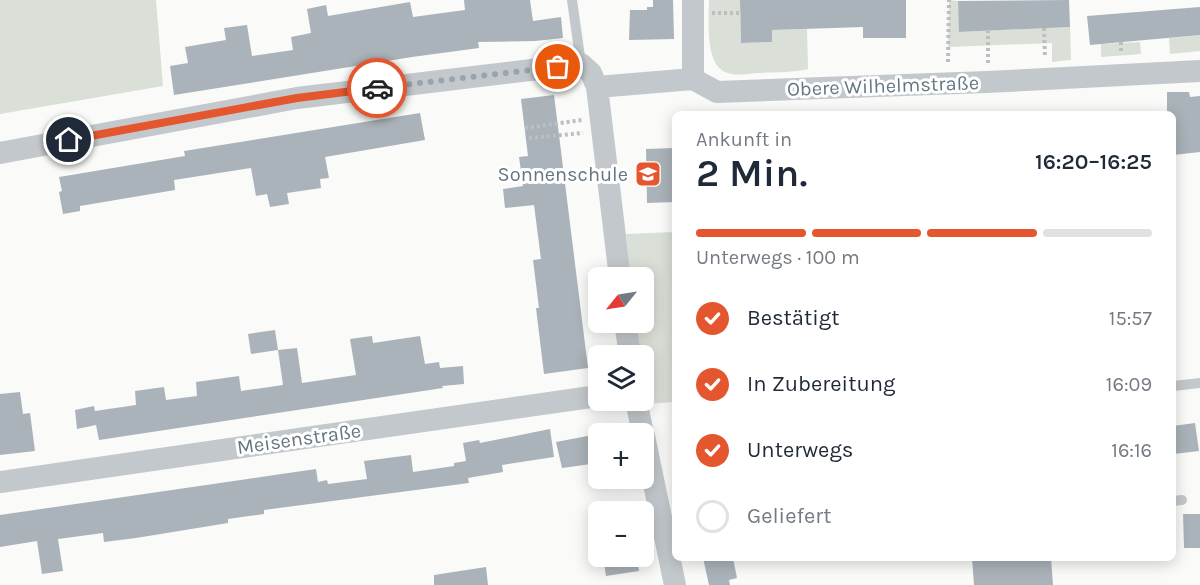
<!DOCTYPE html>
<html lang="de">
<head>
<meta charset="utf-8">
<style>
  :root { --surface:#fff; --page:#f6f6f7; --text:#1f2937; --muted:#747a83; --line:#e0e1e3; --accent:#e4572e }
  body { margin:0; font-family:Karla,sans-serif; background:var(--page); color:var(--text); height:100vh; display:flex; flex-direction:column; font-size:22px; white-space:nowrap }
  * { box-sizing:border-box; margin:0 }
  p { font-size:20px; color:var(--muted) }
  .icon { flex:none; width:33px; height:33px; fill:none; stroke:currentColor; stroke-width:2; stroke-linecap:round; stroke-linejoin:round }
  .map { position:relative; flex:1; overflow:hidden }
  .details { position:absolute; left:672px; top:111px; width:504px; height:450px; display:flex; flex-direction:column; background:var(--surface); border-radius:9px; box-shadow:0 3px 15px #0003 }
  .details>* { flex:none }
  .needle { width:39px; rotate:240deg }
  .fabs { position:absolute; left:588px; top:267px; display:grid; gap:12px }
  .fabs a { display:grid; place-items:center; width:66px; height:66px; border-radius:9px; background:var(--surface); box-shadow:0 3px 15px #0003; font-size:30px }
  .pin { position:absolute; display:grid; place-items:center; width:51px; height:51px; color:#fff; margin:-26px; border:3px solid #fff; border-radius:50%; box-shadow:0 2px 6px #0007 }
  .courier { position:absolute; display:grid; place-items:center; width:60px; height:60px; margin:-30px; border:4px solid #e4572e; border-radius:50%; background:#fff; color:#222; box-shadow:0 2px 8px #0007 }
  .headline em { font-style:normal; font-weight:600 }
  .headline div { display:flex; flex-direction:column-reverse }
  .headline { display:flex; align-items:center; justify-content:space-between; height:102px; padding:0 24px }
  h1 { font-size:39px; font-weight:600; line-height:45px }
  .bar { display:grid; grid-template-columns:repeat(4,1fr); gap:9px 6px; align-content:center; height:72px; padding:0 24px }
  .bar i { height:8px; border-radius:4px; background:var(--line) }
  .bar .active { background:var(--accent) }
  .bar p { grid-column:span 4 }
  ol { padding:0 24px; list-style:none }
  li { display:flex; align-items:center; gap:18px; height:66px }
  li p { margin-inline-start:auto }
  li .icon { padding:6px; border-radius:50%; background:var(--accent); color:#fff; stroke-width:4 }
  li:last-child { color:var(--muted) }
  li i { width:33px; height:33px; border:3px solid var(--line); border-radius:50% }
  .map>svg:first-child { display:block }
</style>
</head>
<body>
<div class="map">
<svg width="1200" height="585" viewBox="0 0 1200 585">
  <rect width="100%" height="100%" fill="#fafaf8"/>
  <path fill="#dadfd7" d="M0,0h156l7,86 -163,28z
    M709,0h31l1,43 31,-1v-12l35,-1 1,40c-16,4 -34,3 -51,4 -9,1 -21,3 -29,0 -24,-6 -19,-54 -19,-73z
    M949,0l9,1 2,31 110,-5 1,33 -19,2v-19l-104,4z
    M1200,35v16l-30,3 -1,-16z
    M1140,42l1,12 -40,3v-13z
    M675,232v170l-31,2v-48l-5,-1 -3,-32 8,-1v-44l-13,-1 -5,-43z"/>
  <path fill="#aab3b9" d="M464,0h66l3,21 28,-4 2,21 -28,3 -57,1 1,6 -67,9 -238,38 -4,-29 18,-3 -3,-16 41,-7 -2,-12 23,-3 5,31 41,-6 -2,-13 20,-4 -4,-24 19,-4 2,11 82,-14 3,15 52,-7z
    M653,0h20l1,39 -45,1 1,-30h17v-3h6z
    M740,0h166v38h-43v-11l-91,3v12l-31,1z
    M1069,0l1,27 -111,5 -1,-31z
    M1200,7v28l-110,10 -3,-29z
    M1167,92h22l1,5 10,-1v56l-27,3v-41h-6z
    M554,95l34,273 -44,6 -8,-66h3l-6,-48 8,-1 -7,-54 -29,3 -2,-19 20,-3 -4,-29 9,-1 -7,-57z
    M420,113l5,27 -100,17 4,21 -9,1 1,9 -34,5 2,11 -19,3 -3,-13 -11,2 -5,-28 -77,12 1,10 -95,16v5l-17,3 -4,-22 3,-1 -3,-14 126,-21 -1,-5z
    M675,148v54l-28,1 -1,-54z
    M275,330l3,20 -27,4 -3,-20z
    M372,336l1,7 47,-7 5,28 14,-2 1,6 23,-2 1,18 -22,2 1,2 -344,52 -3,-15 -19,4 -2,-19 19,-4 1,5 41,-6 -1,-14 29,-4 2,13 31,-4 -1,-14 43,-6 2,15 42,-6 -5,-35 19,-2 5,35 54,-8 -6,-36z
    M20,392l3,22 7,-1 5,38 -35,4v-61z
    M1195,423l4,28 -26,3v-28z
    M550,429l4,28 -52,8 1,7 -35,6 1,5 -205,27v4l-36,5v4l-92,15 -32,4 -1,-9 -45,6 5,32 -21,3 -5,-33 -37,6v-32l316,-46 2,13 9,-2 1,4 39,-5 -3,-18 47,-6 2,17 41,-6v-3l12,-2 -3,-18 16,-3 1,3z
    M598,434v29l-36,5 -6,-26z
    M1183,514h17v34h-16z
    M603,556h34l2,15 -33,5z
    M703,558h30l4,20 -8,2 1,5h-21z
    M972,558h79l2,27h-79z
    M486,567l2,18h-54v-10z"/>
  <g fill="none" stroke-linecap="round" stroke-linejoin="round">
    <path stroke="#bbbfc2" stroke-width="4" stroke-dasharray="3 3" stroke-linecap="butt" d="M712,13h28
      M1044,28l1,30
      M1121,42v11
      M948,62l1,-62
      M988,63v-32
      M525,128l57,-8
      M529,138l54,-5"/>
    <path stroke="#c3c8cc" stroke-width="10" d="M572,0l9,64
      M1173,386l27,-3
      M1173,501l9,-1"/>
    <path stroke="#c3c8cc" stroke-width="22" d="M693,79v-79
      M597,87l96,-8 24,13 270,-10 213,-11
      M0,153l297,-55 284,-34 10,9 6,14 23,191
      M625,322l5,34
      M636,400l7,34
      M644,436l31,149
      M0,482l598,-86"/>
  </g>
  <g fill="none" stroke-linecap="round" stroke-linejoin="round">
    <path stroke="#99a4ac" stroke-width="6" stroke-dasharray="0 10.8" d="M377,88l181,-21"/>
    <path stroke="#e4572e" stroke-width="8" d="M69,140l228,-42 80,-10"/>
  </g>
  <defs>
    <g id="school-square" transform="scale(1.35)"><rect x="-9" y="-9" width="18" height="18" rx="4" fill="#e4572e" stroke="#fff"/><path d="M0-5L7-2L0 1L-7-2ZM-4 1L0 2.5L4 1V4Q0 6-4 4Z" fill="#fff"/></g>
  </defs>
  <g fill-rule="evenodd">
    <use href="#school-square" x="648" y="174"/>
  </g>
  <g text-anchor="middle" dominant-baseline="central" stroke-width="6" stroke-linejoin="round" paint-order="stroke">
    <g font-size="20" fill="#657683" stroke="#fff">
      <text transform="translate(883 86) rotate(-2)">Obere Wilhelmstraße</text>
      <text transform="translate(299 439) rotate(-8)">Meisenstraße</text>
    </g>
    <g font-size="20" fill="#657683" stroke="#fff" text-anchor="end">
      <text x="628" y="174">Sonnenschule</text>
    </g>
  </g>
</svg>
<div class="fabs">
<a><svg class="needle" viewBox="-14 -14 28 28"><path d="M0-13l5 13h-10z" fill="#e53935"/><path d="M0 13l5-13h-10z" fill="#747a83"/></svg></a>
<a><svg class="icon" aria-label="layers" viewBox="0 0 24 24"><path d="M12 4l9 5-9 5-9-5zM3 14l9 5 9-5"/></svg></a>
<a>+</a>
<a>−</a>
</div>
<div class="pin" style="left:558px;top:67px;background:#ea580c"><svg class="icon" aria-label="bag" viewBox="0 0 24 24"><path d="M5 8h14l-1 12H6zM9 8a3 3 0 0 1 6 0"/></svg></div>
<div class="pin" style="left:69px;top:140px;background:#1f2937"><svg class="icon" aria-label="home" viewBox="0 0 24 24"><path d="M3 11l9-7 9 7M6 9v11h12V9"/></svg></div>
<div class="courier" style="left:377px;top:88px"><svg class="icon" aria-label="car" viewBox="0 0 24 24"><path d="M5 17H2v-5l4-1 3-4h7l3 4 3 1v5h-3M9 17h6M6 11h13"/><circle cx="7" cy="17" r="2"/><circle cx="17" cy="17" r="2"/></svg></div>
<section class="details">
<div class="headline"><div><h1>2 Min.</h1><p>Ankunft in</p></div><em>16:20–16:25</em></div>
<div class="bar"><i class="active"></i><i class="active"></i><i class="active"></i><i></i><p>Unterwegs · 100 m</p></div>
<ol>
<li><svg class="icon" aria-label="check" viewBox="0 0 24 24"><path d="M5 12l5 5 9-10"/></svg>Bestätigt<p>15:57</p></li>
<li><svg class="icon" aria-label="check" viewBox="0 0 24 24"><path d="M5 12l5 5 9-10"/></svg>In Zubereitung<p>16:09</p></li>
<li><svg class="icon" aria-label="check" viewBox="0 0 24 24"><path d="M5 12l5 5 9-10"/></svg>Unterwegs<p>16:16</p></li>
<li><i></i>Geliefert</li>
</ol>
</section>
</div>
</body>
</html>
